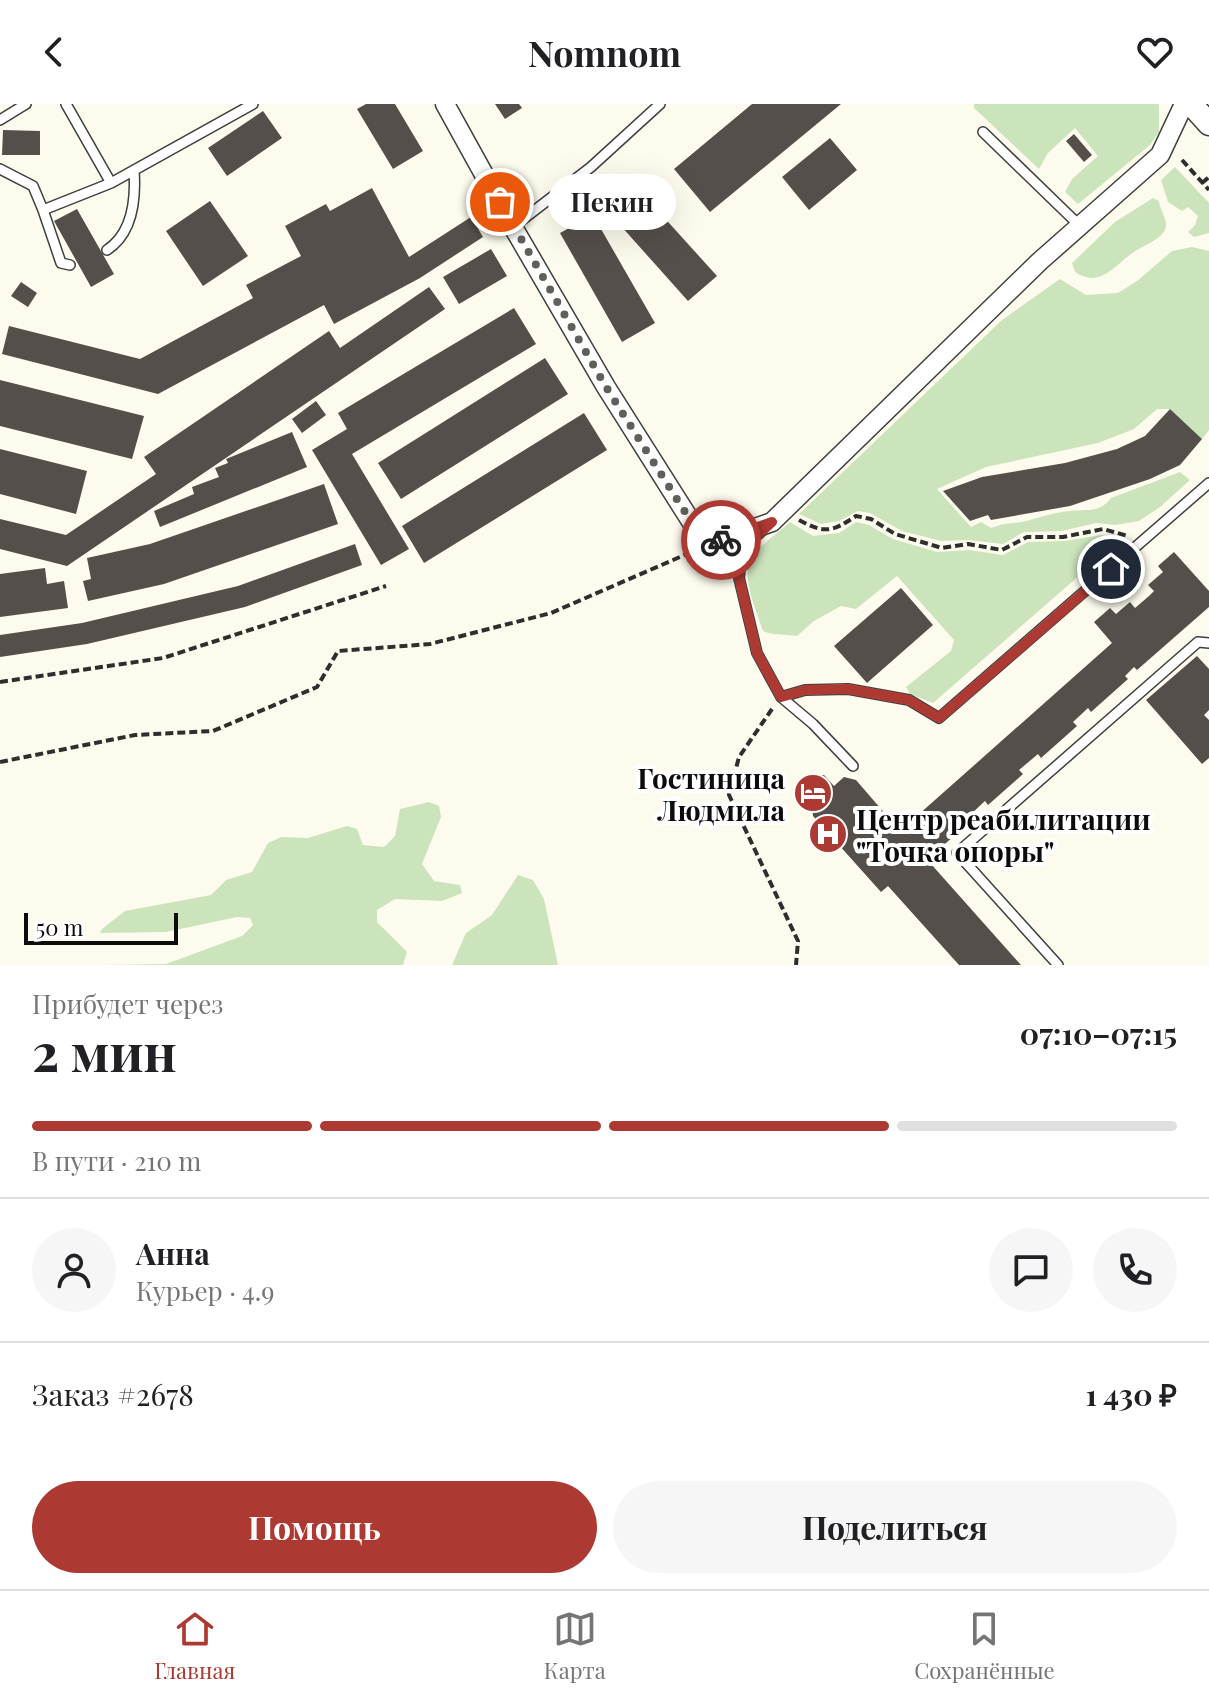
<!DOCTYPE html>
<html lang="ru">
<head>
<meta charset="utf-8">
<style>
  :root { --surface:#fff; --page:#f6f6f6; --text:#202124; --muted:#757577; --line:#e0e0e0; --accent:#ad3933 }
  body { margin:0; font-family:"Playfair Display",serif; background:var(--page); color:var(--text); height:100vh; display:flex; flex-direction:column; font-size:30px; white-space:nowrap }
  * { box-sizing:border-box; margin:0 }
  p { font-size:26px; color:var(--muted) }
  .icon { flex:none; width:44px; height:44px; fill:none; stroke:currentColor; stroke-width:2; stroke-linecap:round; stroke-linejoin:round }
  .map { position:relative; height:861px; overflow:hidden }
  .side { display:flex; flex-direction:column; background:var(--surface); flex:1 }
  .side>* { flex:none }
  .scale { position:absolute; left:24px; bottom:20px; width:154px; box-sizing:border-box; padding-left:8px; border:4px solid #0c0c0c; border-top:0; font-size:22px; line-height:28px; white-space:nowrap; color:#0c0c0c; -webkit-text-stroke:6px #fff; paint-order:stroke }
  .pin { position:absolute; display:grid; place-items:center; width:68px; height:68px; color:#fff; margin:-34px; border:4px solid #fff; border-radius:50%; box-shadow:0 2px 8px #0007 }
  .courier { position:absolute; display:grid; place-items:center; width:80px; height:80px; margin:-40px; border:6px solid #ad3933; border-radius:50%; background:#fff; color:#222; box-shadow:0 2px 10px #0007 }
  .bubble { position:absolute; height:56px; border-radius:28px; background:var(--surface); box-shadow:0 8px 32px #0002; font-size:26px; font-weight:700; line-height:56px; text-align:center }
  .summary em { font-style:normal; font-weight:700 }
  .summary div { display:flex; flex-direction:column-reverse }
  .summary { display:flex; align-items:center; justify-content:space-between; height:136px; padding:0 32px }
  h1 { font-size:52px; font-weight:700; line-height:60px }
  .bar { display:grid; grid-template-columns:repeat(4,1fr); gap:12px 8px; align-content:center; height:96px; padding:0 32px }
  .bar i { height:10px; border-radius:6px; background:var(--line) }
  .bar .on { background:var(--accent) }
  .bar p { grid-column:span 4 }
  .line { display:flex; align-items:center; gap:20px; padding:0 32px; border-top:2px solid var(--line) }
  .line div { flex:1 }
  .round { display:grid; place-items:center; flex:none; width:84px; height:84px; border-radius:42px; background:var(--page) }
  .button { display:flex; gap:16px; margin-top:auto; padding:16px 32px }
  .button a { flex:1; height:92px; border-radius:48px; background:var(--accent); color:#fff; font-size:32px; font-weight:700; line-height:92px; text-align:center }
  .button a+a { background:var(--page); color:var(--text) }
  header { display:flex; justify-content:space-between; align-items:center; height:104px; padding:0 32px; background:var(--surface); font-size:36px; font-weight:700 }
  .tabs { display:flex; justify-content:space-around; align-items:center; height:112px; border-top:2px solid var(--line); background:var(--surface); font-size:22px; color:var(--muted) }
  .tabs a { display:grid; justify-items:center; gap:4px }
  .tabs .on { color:var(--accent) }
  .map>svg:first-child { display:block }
</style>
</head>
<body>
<header><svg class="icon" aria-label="back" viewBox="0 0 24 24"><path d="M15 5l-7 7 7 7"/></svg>Nomnom<svg class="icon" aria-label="heart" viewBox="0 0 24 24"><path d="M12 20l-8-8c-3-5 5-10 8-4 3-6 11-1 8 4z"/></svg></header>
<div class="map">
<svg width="1209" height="861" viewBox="0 0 1209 861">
  <rect width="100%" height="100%" fill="#fdfbed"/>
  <path fill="#cce4bb" d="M974,0h185v28l-9,13 -72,59 -13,-12 7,-13 26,-23 -23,-28 -27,25 -9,16 -65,-61z
    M1175,63l34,36v30l-15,4 -6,-5 7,-7 3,-9 -10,-9 -6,4 -14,-9 -7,-22z
    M1153,94l6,3c1,10 10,20 6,29 -5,10 -23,16 -31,22 -20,13 -33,37 -59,20l-3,-9 43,-41z
    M1192,143l17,4v179l-7,9 -32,-30h-13l-23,20 -36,14 -112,24 -49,22 34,38 10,-5 10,6c13,-5 18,-4 31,-6 16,-4 33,-10 49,-11 16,-2 29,2 40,-13l69,-26 10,8 -30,27 -21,14 -24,4 -19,-2 -34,8 -38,1 -21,12 -35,-4 -27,1 -39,-10 -32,-18 -12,-2 -19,10 -18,3 -22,-10 203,-194 58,-41 26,16 32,-2 19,-12 35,-30z
    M790,418l23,14 26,-3 17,-11 13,3 24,14 44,13 32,-2 34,5 25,-13 37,-1 36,-6 11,1 -23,17 -8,21 -148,129 -23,-9 -4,-7 45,-36 3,-11 -57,-64 -41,33 -15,-3 -27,15 -17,15c-12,-2 -24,0 -34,-5 -6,-19 -23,-55 -11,-74 9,-13 26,-24 38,-35z
    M429,698l10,4 2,11 -19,47 12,17 26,4 2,8 -20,8 -47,-2 -18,11v12l30,30 -4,13h-300l63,-1 76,-28 11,-11 -3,-7 -13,-1 -71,15 -66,1 2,-4 23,-18 86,-16 15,-15 26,-8 16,-29 13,-6 27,1 39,-12 10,3 6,16 21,2 11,-11 5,-27z
    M518,771l15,5 11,19 14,66h-106l14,-32 26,-18z"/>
  <path fill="#544f4a" d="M366,0h29l28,47 -30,18 -36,-60z
    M495,0h24l3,4 -17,11z
    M752,0h89l-131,108 -36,-43z
    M263,7l19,27 -55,38 -19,-28z
    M3,26l37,1v24h-38z
    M1074,30l18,21 -8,7 -18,-21z
    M830,34l27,32 -48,40 -27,-33z
    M632,78l85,94 -29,25 -84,-94z
    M372,84l37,69 62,-40 12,20 -63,41 -86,46 -10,-19 -166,89 -156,-40 7,-28 131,33 113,-61 -7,-13 55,-29 -16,-30 41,-22 4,7z
    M210,97l38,55 -45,30 -37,-55z
    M77,105l37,65 -23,13 -37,-66z
    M593,111l62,108 -33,19 -62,-109z
    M491,145l16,27 -48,28 -16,-27z
    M21,178l16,11 -9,14 -17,-11z
    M429,183l16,22 -378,257 -67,-17v-30l66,16 90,-61 -12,-17 185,-126 11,17z
    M514,204l22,36 -184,110 57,95 -28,16 -69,-115 35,-21 -9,-16z
    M545,254l23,36 -167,105 -23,-36z
    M0,276l144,36 -12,43 -132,-33z
    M316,297l10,14 -24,18 -10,-14z
    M1170,305l32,30 -22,26 -30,14 -80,27 -79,14 -3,-5 -18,6 -27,-30 39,-14 83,-14 52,-14 28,-13z
    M584,309l23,37 -183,113 -22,-37z
    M292,328l15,35 -147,60 -6,-16 40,-17 -2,-7 27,-10 -4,-9 13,-5 -2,-4z
    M0,345l87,22 -11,43 -76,-20z
    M324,380l14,40 -174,60 -76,17 -5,-20 8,-2 -4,-21 63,-14z
    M355,440l7,21 -117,42 -158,37 -87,13v-22l82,-12 156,-37z
    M1174,448l35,39v16l-72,63 -3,-3 -9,9 3,3 -37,33 -3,-4 -15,14 4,4 -36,32 -3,-4 -19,16 4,4 -35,31 -3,-4 -15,14 3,4 -36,32 -4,-4 -10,8 98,110h-62l-71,-79 -7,6 -68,-76 -1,-10 7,-7 -10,-10 2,-12 13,-2 10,11 10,-9 12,3 44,51 212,-188 -18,-21 16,-14 6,6 14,-12 5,6 14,-12 5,-5 -6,-6 15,-13 -5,-6z
    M45,464l2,16 17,-3 4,27 -68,9v-43z
    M901,484l32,37 -66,58 -33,-37z
    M1197,552l12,13v41l-5,5 5,5v38l-7,6 -56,-64z"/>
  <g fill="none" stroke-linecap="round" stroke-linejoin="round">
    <g stroke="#3f3f3f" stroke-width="12">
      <path id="service" d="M66,0l45,79 142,-79
        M0,16l26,-16
        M983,28l97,94
        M0,65l33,17 10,24
        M513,123l78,-60 69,-63
        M107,146c26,-17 29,-50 27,-79
        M70,161l-9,-2 -18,-53 68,-27
        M763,426l-21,19 -3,29 18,75 24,44 24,-7 43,-1 61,11 30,18 270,-235
        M781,593l32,27 40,42
        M1058,861l-101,-112 241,-211 11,1"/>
    </g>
    <g stroke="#3f3f3f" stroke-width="21">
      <path id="minor" d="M445,0l68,123 93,160 86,136 23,19 57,-20 268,-261 120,-106 24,-51"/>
    </g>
    <g stroke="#3f3f3f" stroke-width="25">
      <path id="tertiary" d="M1191,0l18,20"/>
    </g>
    <path stroke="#2e2e2e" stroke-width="4" stroke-dasharray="8 4" stroke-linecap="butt" d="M1182,56l27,30
      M1202,79l7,-6
      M799,416c26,14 33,12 57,-4l15,3 24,15 47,14 26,-4 34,6 25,-13h36l40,-8 25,7
      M0,578l163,-24 223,-72
      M772,605l-33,48 -10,38 69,146 -2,24
      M0,658l135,-27 78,-4 104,-44 21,-36 92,-7 121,-31 145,-63"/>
    <use href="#service" stroke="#fff" stroke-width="9"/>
    <use href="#minor" stroke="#fff" stroke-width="18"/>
    <use href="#tertiary" stroke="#fff" stroke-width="22"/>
  </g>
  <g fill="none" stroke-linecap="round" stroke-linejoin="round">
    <path stroke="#60605b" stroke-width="8" stroke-dasharray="0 14.4" d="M500,98l106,185 86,136 23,19 6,-2"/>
    <path stroke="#ad3933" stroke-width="10" d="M721,436l51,-18 -30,27 -3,29 18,75 24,44 24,-7 43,-1 61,11 30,18 172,-149"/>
  </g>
  <defs>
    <g id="hotel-disc" transform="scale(2)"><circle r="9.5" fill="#ad3933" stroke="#fff"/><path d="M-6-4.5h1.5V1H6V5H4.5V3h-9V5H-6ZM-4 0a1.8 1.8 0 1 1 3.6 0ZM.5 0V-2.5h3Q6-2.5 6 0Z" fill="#fff"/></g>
    <g id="hospital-disc" transform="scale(2)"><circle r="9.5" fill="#ad3933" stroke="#fff"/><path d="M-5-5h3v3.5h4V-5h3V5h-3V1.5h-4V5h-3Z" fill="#fff"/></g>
  </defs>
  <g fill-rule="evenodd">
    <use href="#hotel-disc" x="813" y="689"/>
    <use href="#hospital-disc" x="828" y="730"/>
  </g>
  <g text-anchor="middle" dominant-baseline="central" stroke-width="8" stroke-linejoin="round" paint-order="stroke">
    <g font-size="28" font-weight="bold" fill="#0c0c0c" stroke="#fff" text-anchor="end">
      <text x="785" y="673">Гостиница<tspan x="785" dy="32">Людмила</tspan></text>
      <text x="856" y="714" text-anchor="start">Центр реабилитации<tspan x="856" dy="32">"Точка опоры"</tspan></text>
    </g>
  </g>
</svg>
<div class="scale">50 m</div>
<div class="pin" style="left:500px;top:98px;background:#ea580c"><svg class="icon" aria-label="bag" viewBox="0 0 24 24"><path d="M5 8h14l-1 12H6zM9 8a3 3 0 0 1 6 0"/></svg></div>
<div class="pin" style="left:1111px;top:465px;background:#1f2937"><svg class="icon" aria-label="home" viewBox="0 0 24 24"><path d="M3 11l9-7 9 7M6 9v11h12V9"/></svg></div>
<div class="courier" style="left:721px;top:436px"><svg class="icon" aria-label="bike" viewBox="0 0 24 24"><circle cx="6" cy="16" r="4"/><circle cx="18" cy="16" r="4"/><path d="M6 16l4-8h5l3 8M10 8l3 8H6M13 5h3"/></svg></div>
<div class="bubble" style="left:548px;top:70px;width:128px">Пекин</div>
</div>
<section class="side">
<div class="summary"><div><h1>2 мин</h1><p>Прибудет через</p></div><em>07:10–07:15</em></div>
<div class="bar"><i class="on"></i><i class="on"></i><i class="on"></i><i></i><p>В пути · 210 m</p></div>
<div class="line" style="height:144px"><a class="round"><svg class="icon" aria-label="person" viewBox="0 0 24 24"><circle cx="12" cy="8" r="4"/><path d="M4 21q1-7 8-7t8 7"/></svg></a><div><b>Анна</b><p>Курьер · 4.9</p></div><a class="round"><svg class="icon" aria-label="chat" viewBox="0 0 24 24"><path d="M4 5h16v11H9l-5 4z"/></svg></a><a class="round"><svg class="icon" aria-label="phone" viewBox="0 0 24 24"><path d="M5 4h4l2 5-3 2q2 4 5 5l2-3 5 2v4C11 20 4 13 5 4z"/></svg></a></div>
<div class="line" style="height:104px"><div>Заказ #2678</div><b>1 430 ₽</b></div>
<div class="button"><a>Помощь</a><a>Поделиться</a></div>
</section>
<nav class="tabs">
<a class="on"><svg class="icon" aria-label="home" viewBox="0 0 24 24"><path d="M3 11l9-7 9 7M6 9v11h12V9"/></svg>Главная</a>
<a><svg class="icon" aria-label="map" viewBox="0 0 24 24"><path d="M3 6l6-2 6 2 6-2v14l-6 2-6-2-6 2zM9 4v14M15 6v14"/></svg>Карта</a>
<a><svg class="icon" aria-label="saved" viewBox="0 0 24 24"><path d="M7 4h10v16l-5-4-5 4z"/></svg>Сохранённые</a>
</nav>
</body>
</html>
